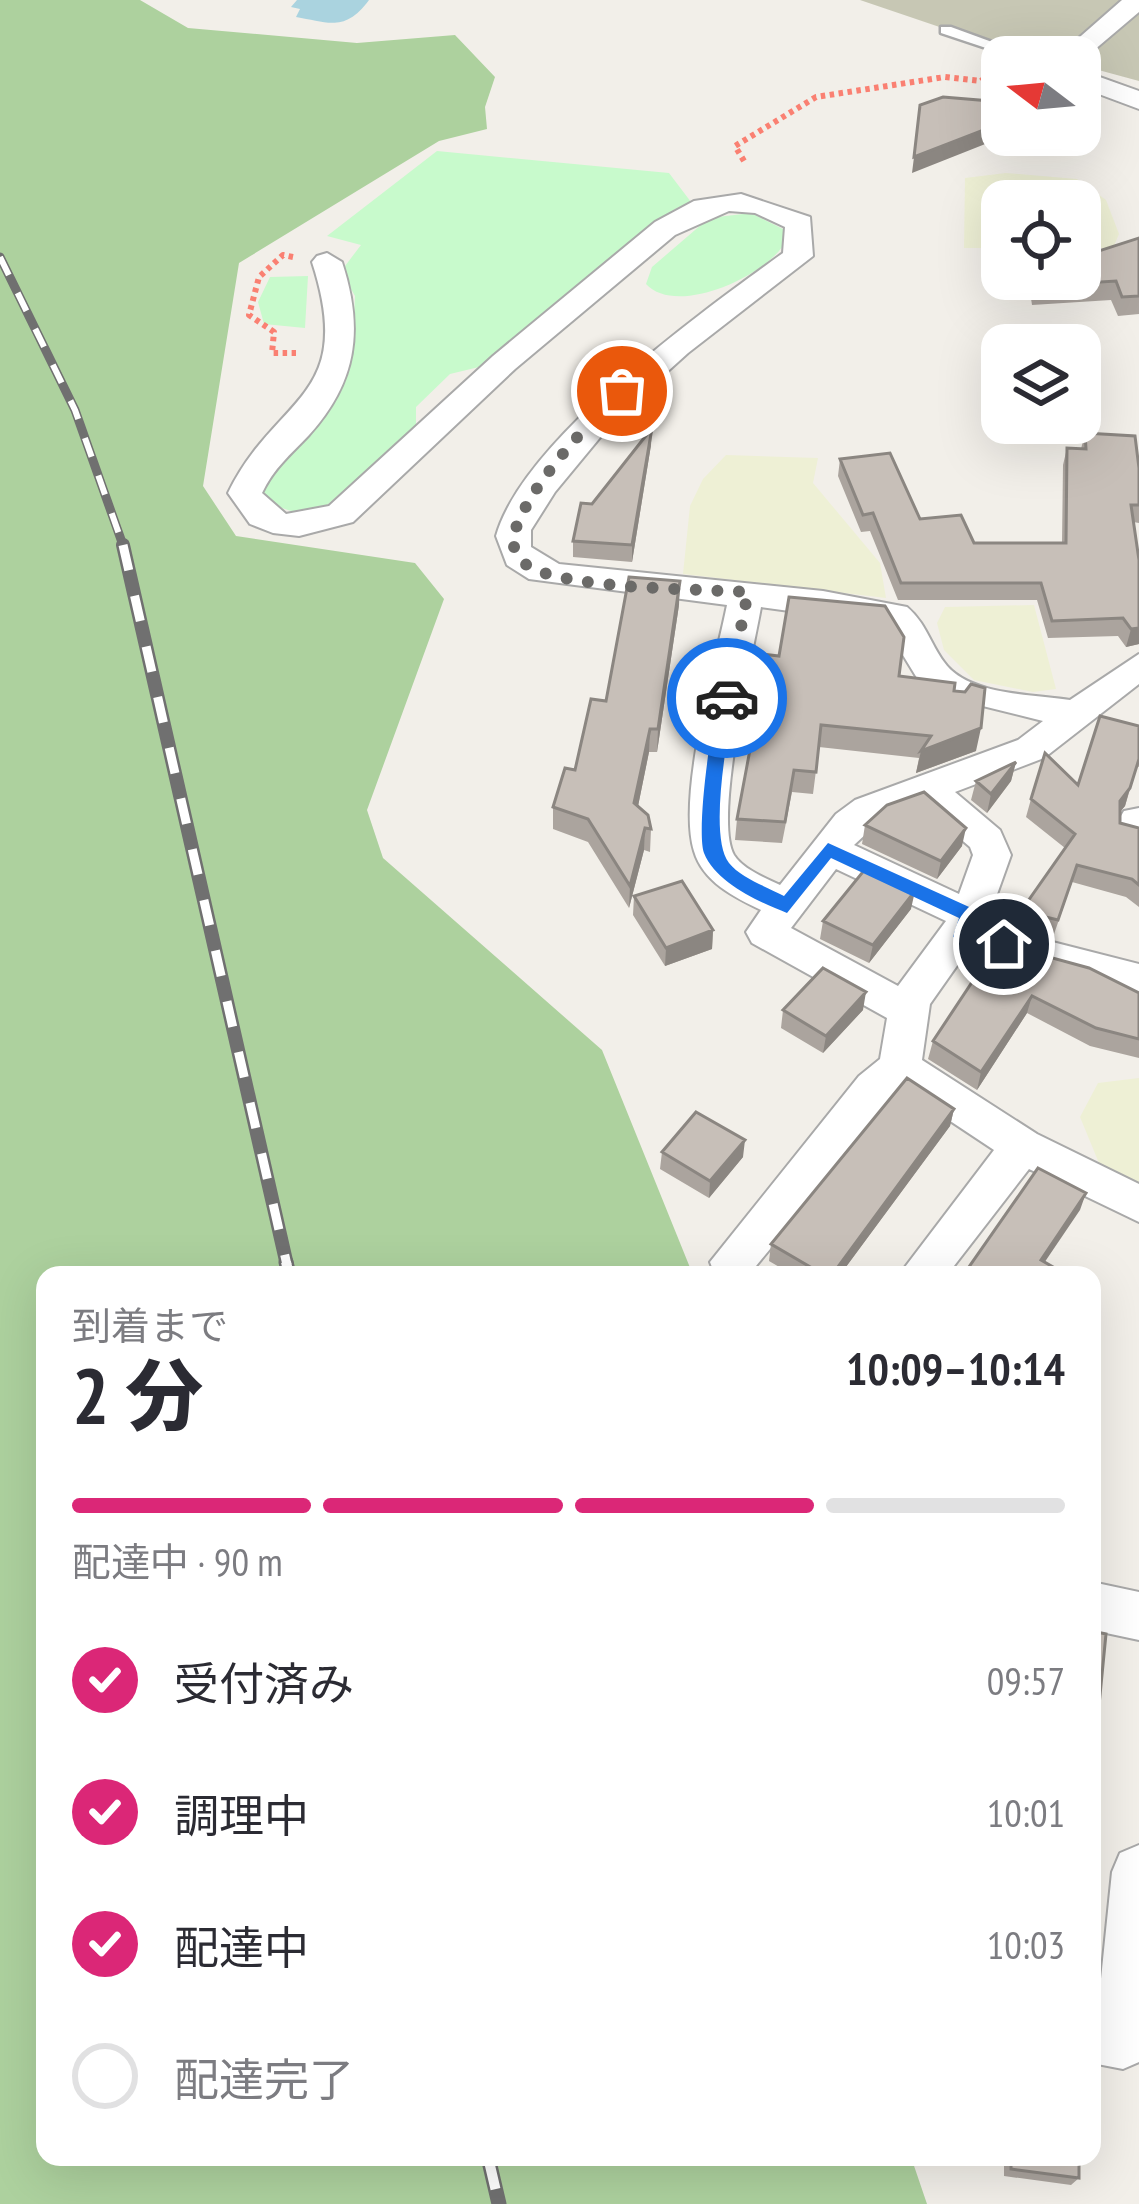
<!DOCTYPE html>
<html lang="ja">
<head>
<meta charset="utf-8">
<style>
  :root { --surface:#fff; --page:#f2f2f3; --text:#2b2b33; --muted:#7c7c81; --line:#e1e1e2; --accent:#db2777 }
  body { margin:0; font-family:"PT Sans Narrow","Noto Sans JP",sans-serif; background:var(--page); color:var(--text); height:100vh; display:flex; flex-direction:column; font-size:45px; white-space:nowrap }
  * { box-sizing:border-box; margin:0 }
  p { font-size:39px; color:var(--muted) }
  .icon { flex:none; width:66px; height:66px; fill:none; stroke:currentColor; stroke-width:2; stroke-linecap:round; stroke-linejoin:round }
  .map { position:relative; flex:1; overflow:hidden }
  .drawer { position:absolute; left:36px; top:1266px; width:1065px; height:900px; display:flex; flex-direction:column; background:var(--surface); border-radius:24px; box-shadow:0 12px 48px #0002 }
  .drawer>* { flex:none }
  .needle { width:78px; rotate:286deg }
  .fabs { position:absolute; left:981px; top:36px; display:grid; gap:24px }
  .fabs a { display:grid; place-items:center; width:120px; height:120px; border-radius:24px; background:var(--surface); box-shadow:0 12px 48px #0002; font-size:60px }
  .pin { position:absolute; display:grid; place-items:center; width:102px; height:102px; color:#fff; margin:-51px; border:6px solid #fff; border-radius:50%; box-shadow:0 3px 12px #0007 }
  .courier { position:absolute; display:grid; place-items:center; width:120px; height:120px; margin:-60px; border:9px solid #1a73e8; border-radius:50%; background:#fff; color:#222; box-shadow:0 3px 15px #0007 }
  .overview em { font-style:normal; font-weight:800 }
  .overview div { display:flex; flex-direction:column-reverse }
  .overview { display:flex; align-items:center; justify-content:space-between; height:204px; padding:0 36px }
  h1 { font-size:78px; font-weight:800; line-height:90px }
  .bar { display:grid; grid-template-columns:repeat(4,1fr); gap:18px 12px; align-content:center; height:144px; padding:0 36px }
  .bar i { height:15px; border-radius:9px; background:var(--line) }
  .bar .active { background:var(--accent) }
  .bar p { grid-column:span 4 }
  ol { padding:0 36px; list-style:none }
  li { display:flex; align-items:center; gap:36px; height:132px }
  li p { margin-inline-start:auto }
  li .icon { padding:12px; border-radius:50%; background:var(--accent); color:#fff; stroke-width:4 }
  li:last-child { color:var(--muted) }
  li i { width:66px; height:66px; border:6px solid var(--line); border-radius:50% }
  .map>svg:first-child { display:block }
</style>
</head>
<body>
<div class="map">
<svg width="1139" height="2204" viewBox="0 0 1139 2204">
  <rect width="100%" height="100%" fill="#f2efe9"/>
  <path fill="#c7c7b4" d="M860,0h279v81l-59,-16v-8h-33l-78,-20z"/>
  <path fill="#eef0d5" d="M1006,173l71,6 29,21 13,34 -6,14h-33v-47h-78v47h-38l1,-70z
    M726,455l92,3 -5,25 67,80 6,35 -203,-24 7,-68 13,-27z
    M1034,605l22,84 -23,3 -59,-12 -30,-30 -7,-27 8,-16z
    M1139,1078v109l-38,-19 -21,-51 18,-34z"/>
  <path fill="#add19e" d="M0,0h140l48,28 169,15 98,-8 40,42 -10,30 2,22 -48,12 -200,122 -36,223 33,50 179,27 29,36 -77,211 16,48 219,192 91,225h-648v882h866l16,47h-927z"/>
  <path fill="#c8facc" d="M437,151l232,22 22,29 -16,7 -196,158 -29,7 -34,33v21l-96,83 -17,4 -36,-12 -6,-15 77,-95 14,-35 3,-62 -11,-19 1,-11 16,-21 -34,-9z
    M751,213l32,16 4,9c-11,33 -109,81 -141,46l6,-17 57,-49z
    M308,276l-3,52 -41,-4 -6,-22 12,-25z"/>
  <path fill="#aad3df" d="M297,0h72c-24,33 -42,22 -73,17l4,-8 -9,-2z"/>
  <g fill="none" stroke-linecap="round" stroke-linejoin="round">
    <g stroke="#a9a9a9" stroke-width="5">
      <path id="lane" d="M941,27h10l82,30h-20l-72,-24z"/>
    </g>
    <g stroke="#a9a9a9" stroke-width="4">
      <path id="street" d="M1122,0h17v12l-59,50v-5h-23z
        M1080,70l59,21v18l-59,-22z
        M741,194l69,23 3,39 -125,97 -71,64 -62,75 -24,38v17l28,17 264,27 84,16c19,16 23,36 37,55 24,34 90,32 126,38l69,-46v30l-95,74 -89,34 45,38 11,25 -25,70 153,39v32l-171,-46 -38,54 -8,56 115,74 102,50v38l-110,-53 -82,106h-48l95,-125 -92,-61 -146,177 3,9h-44l-5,-13 149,-186 21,-17 7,-41 -135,-75 -6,-11 15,-22c-27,-13 -58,-28 -67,-59 -17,-56 21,-186 33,-246l-198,-26 -22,-14 -11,-29c27,-96 207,-225 287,-283l2,-26 -30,-14 -26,-2 -54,24 -160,134 -162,153 -54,14 -26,-3 -23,-9 -22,-31c48,-99 129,-93 84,-231l5,-6 10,-3 15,9c22,67 15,120 -33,173 -18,19 -36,34 -47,58l24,21 43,-8 164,-150 162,-134 39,-21zM761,607l123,17 33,54 17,16 109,27 -25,19 -163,60 -19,14 -56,71c-15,-7 -37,-16 -46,-30 -21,-36 19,-202 27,-248zM921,805l49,42 3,8 -14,39 -105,-49 27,-25zM836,869l110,52 -48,65 -107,-58z
        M1139,808v28l-15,-5 -6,-10 6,-10z
        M1092,1582l47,10v48l-47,-10z
        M1139,1845v217l-16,7 -31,-6v-56l6,1 14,-136 8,-19z"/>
    </g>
    <path stroke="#fa8072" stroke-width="6" stroke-dasharray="4.5 4.5" stroke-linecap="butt" d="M744,161l-9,-15 81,-49 129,-20 36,4 6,-5
      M293,257l-10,-2 -24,22 -10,38 25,17 -2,21h24"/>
    <use href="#lane" fill="#fff" fill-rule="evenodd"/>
    <use href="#street" fill="#fff" fill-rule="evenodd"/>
    <g stroke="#707070" stroke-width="9">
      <path id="rail-far2" d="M0,257l75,153 49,138"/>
    </g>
    <g stroke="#707070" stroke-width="14">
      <path id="rail-far1" d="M123,545l164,720"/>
    </g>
    <g stroke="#707070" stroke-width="15">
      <path id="rail" d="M286,1262l3,13
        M488,2157l11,47"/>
    </g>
    <use href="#rail-far2" stroke="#fff" stroke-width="6" stroke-dasharray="20" stroke-linecap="butt"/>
    <use href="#rail-far1" stroke="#fff" stroke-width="9" stroke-dasharray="26" stroke-linecap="butt"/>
    <use href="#rail" stroke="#fff" stroke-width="10" stroke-dasharray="33" stroke-linecap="butt"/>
  </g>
  <path fill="#aba49e" d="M1139,238v76l-21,2 -7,-16 -79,5 -2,-13 2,-13h48z
    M1085,433l54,35v55l-6,-1 6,122 -13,3 -8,-11 -70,2 -11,-38h-139l-28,-69 -9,1 -23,-56 2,-17 80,60 54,24h88l1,-78 4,-17 14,1z
    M651,445l-19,117 -59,-5v-16z
    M679,605l-22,147h-8l-11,54 13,23 -1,23 -6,-2 -15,58 -41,-66 -35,-13v-22l22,-37 31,-69z
    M899,676l55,15 22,60 -60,22 3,-15 -100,-11 -6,47 -21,-2 -10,51 -47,-3 2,-21 17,-90 -12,-1 2,-23z
    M1139,726v41l-2,-1 -12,40 -5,6v11l19,5v79l-13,-10 -54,-15 -19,55 -36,-9 4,-17 44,-63 -39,-31 5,-18 47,-14z
    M1016,762l-5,19 -24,32 -16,-13 5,-19z
    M865,825l97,21 -25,33 -75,-35z
    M634,896l79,34 -1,19 -47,17 -32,-51z
    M911,909l-42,54 -49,-24 3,-18z
    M998,943l141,50v65l-49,-12 -63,-33 -50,77 -49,-31 5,-18z
    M783,1010h80l-40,43 -42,-25z
    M954,1109l-4,17 -110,149h-47l-24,-14 2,-17z
    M662,1152l81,5 -34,41 -49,-29z
    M1004,2157h75v21l-8,7 -67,-9z"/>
  <path fill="#8b8681" d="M1002,123v12h6l-96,38 2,-16z
    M652,428l-1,17 -19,117v-17z
    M680,581l-1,24 -22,147 1,-23z
    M1139,628v16l-13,3 5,-18z
    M981,728l-5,23 -60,22 5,-22z
    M650,729l-1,23 -15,74v-23z
    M1016,762l-5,19 -24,32 4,-19z
    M1130,788l-5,18 -11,13 6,-18z
    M645,828l-1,22 -15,58 1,-22z
    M966,828l-4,18 -25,33 4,-18z
    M915,891l-4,18 -42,54 4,-18z
    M713,930l-1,19 -47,17 1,-18z
    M866,992l-3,18 -40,43 3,-17z
    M1032,996l-5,17 -50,77 4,-18z
    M954,1109l-4,17 -110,149h-8z
    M745,1140l-2,17 -34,41 1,-17z
    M1086,1193l-6,17 -44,65 5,-15z"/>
  <path fill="#c7bfb8" stroke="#8b8681" stroke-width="3" d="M943,97l59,5v21l-88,34 6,-52z
    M1139,238v58l-17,1 -6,-16 -80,5 -1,-7h45v-22z
    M652,428l-20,117 -59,-4 8,-38 11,1z
    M1085,433l50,3 4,32v37h-8l8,55v68l-8,1 -8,-11 -71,3 -11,-38h-140l-28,-70 -10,2 -23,-56 50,-6 30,66 41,-4 13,28h92l1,-95 19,1z
    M629,577l51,4 -22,148h-8l-16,74 14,12 3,14 -6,-1 -15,58 -42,-67 -35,-12 12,-39 10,2 16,-71 15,2z
    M789,597l96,9 19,31 -5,39 56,7 -1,8 11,1 6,-8 14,4 -4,40 -60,23 10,-15 -110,-11 -5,47 -22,-2 -9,52 -48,-3 21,-112 -14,-2 10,-52 25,3z
    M1100,716l39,10v33l-9,29 -10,13v22l19,5v57l-7,-6 -55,-14 -19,55 -37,-9 54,-77 -44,-35 14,-46 33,32z
    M1016,762l-25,32 -15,-13z
    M924,792l42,36 -25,33 -76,-36 22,-20z
    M866,868l49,23 -42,54 -50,-24z
    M682,881l31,49 -47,18 -32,-52z
    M998,943l91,25 50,25v46l-43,-11 -64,-32 -51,76 -48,-31z
    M823,968l43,24 -40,44 -43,-26z
    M907,1078l47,31 -122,166h-8l-53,-31z
    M696,1112l49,28 -35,41 -48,-29z
    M1038,1168l48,25 -45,67 12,7 -6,8h-90l3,-3 4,2z
    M1092,1631l14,3 -14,143z
    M1011,2157h68v21l-68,-9z"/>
  <path fill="#1a73e8" d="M721,693l14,5c-7,33 -27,139 -6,165 12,15 38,24 55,33l44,-53 150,68 -6,18 39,10v10l-58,-12 6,-19 -128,-60 -44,55c-28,-11 -71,-30 -83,-60 -8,-22 7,-135 17,-160z"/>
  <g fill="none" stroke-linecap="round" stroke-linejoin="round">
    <path stroke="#6b6a68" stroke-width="12" stroke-dasharray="0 21.6" d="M622,391c-36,34 -101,103 -110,151 5,13 10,23 24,28 47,19 158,19 212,22l-21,106"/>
  </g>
</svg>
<div class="fabs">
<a><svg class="needle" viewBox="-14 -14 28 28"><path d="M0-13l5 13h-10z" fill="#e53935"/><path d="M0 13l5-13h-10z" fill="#7c7c81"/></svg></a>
<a><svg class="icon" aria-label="locate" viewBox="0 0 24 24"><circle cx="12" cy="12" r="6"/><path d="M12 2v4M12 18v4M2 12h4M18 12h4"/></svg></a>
<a><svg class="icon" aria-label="layers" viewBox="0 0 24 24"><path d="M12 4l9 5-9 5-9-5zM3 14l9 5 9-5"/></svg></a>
</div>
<div class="pin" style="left:622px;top:391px;background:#ea580c"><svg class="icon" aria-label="bag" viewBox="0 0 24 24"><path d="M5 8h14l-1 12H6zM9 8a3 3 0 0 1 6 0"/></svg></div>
<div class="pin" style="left:1004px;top:944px;background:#1f2937"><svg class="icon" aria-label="home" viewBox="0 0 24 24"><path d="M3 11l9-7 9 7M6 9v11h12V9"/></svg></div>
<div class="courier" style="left:727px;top:698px"><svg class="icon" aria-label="car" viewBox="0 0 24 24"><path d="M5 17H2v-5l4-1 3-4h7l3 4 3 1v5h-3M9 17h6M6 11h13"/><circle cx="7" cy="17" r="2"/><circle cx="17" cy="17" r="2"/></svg></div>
<section class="drawer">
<div class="overview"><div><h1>2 分</h1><p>到着まで</p></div><em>10:09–10:14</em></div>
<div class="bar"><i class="active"></i><i class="active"></i><i class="active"></i><i></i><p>配達中 · 90 m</p></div>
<ol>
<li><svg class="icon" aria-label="check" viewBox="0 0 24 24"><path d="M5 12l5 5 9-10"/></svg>受付済み<p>09:57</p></li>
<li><svg class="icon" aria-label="check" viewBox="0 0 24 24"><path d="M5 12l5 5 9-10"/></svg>調理中<p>10:01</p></li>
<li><svg class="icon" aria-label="check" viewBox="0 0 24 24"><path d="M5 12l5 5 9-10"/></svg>配達中<p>10:03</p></li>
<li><i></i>配達完了</li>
</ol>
</section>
</div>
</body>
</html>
